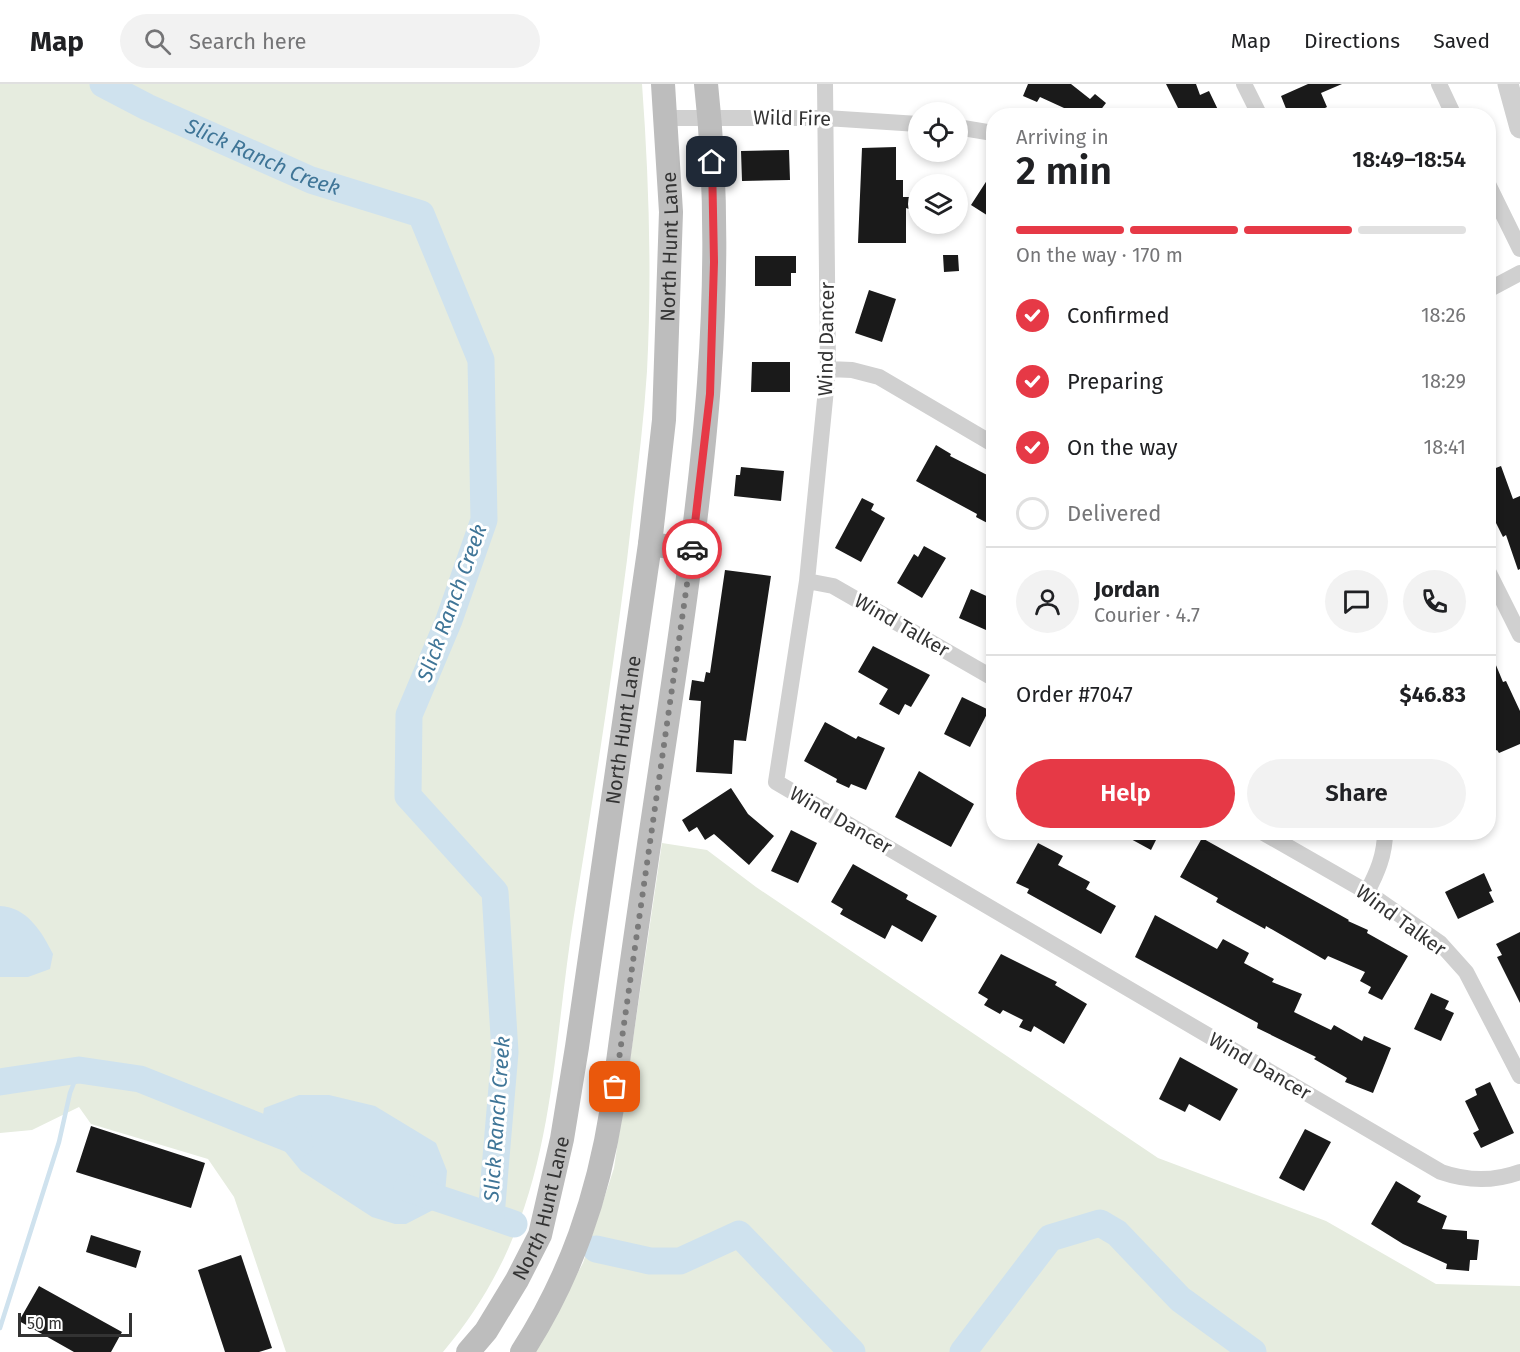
<!DOCTYPE html>
<html lang="en">
<head>
<meta charset="utf-8">
<style>
  :root { --surface:#fff; --page:#f2f2f2; --text:#202124; --muted:#757577; --line:#e0e0e0; --accent:#e63946 }
  body { margin:0; font-family:"Fira Sans",sans-serif; background:var(--page); color:var(--text); height:100vh; display:flex; flex-direction:column; font-size:22px; white-space:nowrap }
  * { box-sizing:border-box; margin:0 }
  p { font-size:20px; color:var(--muted) }
  .icon { flex:none; width:33px; height:33px; fill:none; stroke:currentColor; stroke-width:2; stroke-linecap:round; stroke-linejoin:round }
  .map { position:relative; flex:1; overflow:hidden }
  .sheet { position:absolute; left:986px; top:24px; width:510px; height:732px; display:flex; flex-direction:column; background:var(--surface); border-radius:24px; box-shadow:0 3px 9px #0003 }
  .sheet>* { flex:none }
  .controls { position:absolute; left:908px; top:18px; display:grid; gap:12px }
  .controls a { display:grid; place-items:center; width:60px; height:60px; border-radius:50%; background:var(--surface); box-shadow:0 3px 9px #0003; font-size:30px }
  .scale { position:absolute; left:18px; bottom:15px; width:114px; box-sizing:border-box; padding-left:6px; border:3px solid #333; border-top:0; font-size:16px; line-height:21px; white-space:nowrap; color:#333; -webkit-text-stroke:4px #fff; paint-order:stroke }
  .pin { position:absolute; display:grid; place-items:center; width:51px; height:51px; color:#fff; margin:-26px; border-radius:12px; box-shadow:0 3px 9px #0006 }
  .courier { position:absolute; display:grid; place-items:center; width:60px; height:60px; margin:-30px; border:4px solid #e63946; border-radius:50%; background:#fff; color:#222; box-shadow:0 2px 8px #0007 }
  .summary em { font-style:normal; font-weight:600 }
  .summary div { display:flex; flex-direction:column-reverse }
  .summary { display:flex; align-items:center; justify-content:space-between; height:102px; padding:0 30px }
  h1 { font-size:39px; font-weight:600; line-height:45px }
  .bar { display:grid; grid-template-columns:repeat(4,1fr); gap:9px 6px; align-content:center; height:72px; padding:0 30px }
  .bar i { height:8px; border-radius:4px; background:var(--line) }
  .bar .on { background:var(--accent) }
  .bar p { grid-column:span 4 }
  .line { display:flex; align-items:center; gap:15px; padding:0 30px; border-top:2px solid var(--line) }
  .line div { flex:1 }
  .round { display:grid; place-items:center; flex:none; width:63px; height:63px; border-radius:32px; background:var(--page) }
  ol { padding:0 30px; list-style:none }
  li { display:flex; align-items:center; gap:18px; height:66px }
  li p { margin-inline-start:auto }
  li .icon { padding:6px; border-radius:50%; background:var(--accent); color:#fff; stroke-width:4 }
  li:last-child { color:var(--muted) }
  li i { width:33px; height:33px; border:3px solid var(--line); border-radius:50% }
  .button { display:flex; gap:12px; margin-top:auto; padding:12px 30px }
  .button a { flex:1; height:69px; border-radius:36px; background:var(--accent); color:#fff; font-size:24px; font-weight:600; line-height:69px; text-align:center }
  .button a+a { background:var(--page); color:var(--text) }
  header { display:flex; align-items:center; gap:36px; box-sizing:border-box; height:84px; padding:0 30px; background:var(--surface); border-bottom:2px solid var(--line) }
  header strong { font-size:28px }
  nav { display:flex; gap:33px; margin-inline-start:auto; font-size:21px }
  .search { width:420px; height:54px; background:var(--page); display:flex; align-items:center; gap:15px; box-sizing:border-box; padding:0 21px; border-radius:33px; color:var(--muted); font-size:22px }
  .map>svg:first-child { display:block }
</style>
</head>
<body>
<header>
<strong>Map</strong>
<div class="search"><svg class="icon" aria-label="search" viewBox="0 0 24 24"><circle cx="10" cy="10" r="6"/><path d="M15 15l6 6"/></svg>Search here</div>
<nav><a>Map</a><a>Directions</a><a>Saved</a></nav>
</header>
<div class="map">
<svg width="1520" height="1268" viewBox="0 0 1520 1268">
  <rect width="100%" height="100%" fill="#fff"/>
  <path fill="#e6ecdf" d="M0,0h642c7,95 10,192 5,287 -4,63 -13,126 -20,189 -15,117 -33,233 -52,349 -27,164 -17,307 -132,443h-157l-52,-155 -26,-38 -117,-35 -12,-17 -47,23 -32,3z
    M662,759l45,7 49,37 402,271 168,63 110,63 84,2v66h-985l48,-89 31,-95z"/>
  <path fill="#cfe2ee" d="M0,822c27,1 42,26 53,48l-3,15 -22,8h-28z
    M299,1011h30l46,11 61,37 11,28 -2,22 -10,16 -29,15h-11l-23,-7 -71,-46 -39,-48 2,-15z"/>
  <g fill="none" stroke-linecap="round" stroke-linejoin="round">
    <path stroke="#cfe2ee" stroke-width="4.5" d="M0,1244l59,-186 11,-49 9,-23"/>
    <g stroke="#cfe2ee" stroke-width="27">
      <path id="s1" d="M103,0l44,23 164,73 110,34 60,146 3,160 -35,100 -40,95 -1,81 87,96 10,160 -14,164 23,8"/>
      <path d="M0,998l79,-12 61,9 160,64"/>
      <path d="M407,1104l84,28"/>
      <path d="M596,1165l54,12h30l59,-27 113,118"/>
      <path d="M963,1268l87,-114 50,-15 17,10 63,66 73,53"/>
    </g>
  </g>
  <path fill="#1a1a1a" d="M1028,0h43l19,15 5,-5 11,9 -10,13h-38l6,-8 -24,-11 -3,5 -14,-6z
    M1166,0h30l4,11 9,-4 12,25h-39z
    M1308,0h34l-21,9 6,14 -18,9h-12l-4,-8 -6,3 -6,-15z
    M896,63v33h7v17h7l-1,12 -3,-1v35h-48l4,-95z
    M789,66l1,30 -48,1 -1,-30z
    M993,87v48l-22,-14z
    M943,171h15l1,16 -15,1z
    M755,172h41v17h-5v13h-36z
    M869,206l27,9 -14,43 -27,-9z
    M752,278h38v30h-39z
    M936,361l15,9 -1,2 43,22v48l-17,-9 1,-3 -61,-33z
    M1501,382l12,33 7,-3v73l-2,1 -12,-35 -3,2 -15,-30v-36z
    M741,383l43,4 -3,30 -47,-5 2,-21h4z
    M862,414l12,6 -3,6 14,8 -24,44 -26,-14z
    M924,462l22,12 -24,40 -25,-15 17,-29 4,3z
    M725,486l46,6 -25,165 -12,-1 -2,34 -36,-2 5,-71 -12,-1 3,-20 12,2 2,-10 4,1z
    M971,505l22,10v15l-7,16 -27,-12z
    M873,562l57,29 -19,32 -6,-3 -6,11 -20,-11 9,-15 -30,-17z
    M1488,562l15,36 3,-1 14,30v33l-21,9 -2,-3 -9,4z
    M962,613l27,13 -19,37 -26,-13z
    M825,638l31,17 2,-3 27,12 -19,42 -15,-6 -2,4 -13,-6 1,-3 -33,-18z
    M919,687l55,33 -23,43 -56,-30z
    M731,704l17,26 26,22 -25,29 -35,-31 -9,6 -8,-13 -8,5 -7,-12z
    M791,746l26,13 -19,40 -27,-12z
    M1118,748h42l-9,18z
    M1202,754l147,82 -1,1 20,9 -1,3 41,23 -26,44 -14,-7 3,-6 -11,-6 5,-9 -37,-16 -3,4 -59,-34 -1,3 -31,-17 -18,-10 2,-4 -38,-21z
    M1038,759l25,13 -5,9 32,17 -4,7 30,17 -15,28 -74,-41 2,-4 -13,-6z
    M853,780l55,31 -2,4 31,17 -15,26 -30,-17 -7,14 -45,-25 3,-5 -12,-7z
    M1484,789l8,18 -3,1 5,10 -36,17 -13,-27z
    M1155,831l62,34 6,-10 26,14 -5,10 30,16 -2,3 30,12 -8,18 37,18 3,-5 28,16 2,-5 27,12 -18,45 -28,-11 2,-4 -33,-19 2,-2 -59,-29 1,-5 -123,-66z
    M1520,848v71l-23,-46 5,-2 -6,-11z
    M1001,870l56,28 -2,3 32,19 -23,40 -30,-18 -3,6 -12,-5 4,-7 -20,-10 -3,4 -16,-9 4,-6 -10,-6z
    M1431,909l18,8 -4,8 9,4 -13,28 -27,-12z
    M1180,973l58,32 -18,32 -31,-17 -4,8 -26,-13z
    M1490,998l24,51 -33,15 -8,-15 6,-3 -14,-29 12,-6 -2,-6z
    M91,1042l114,37 -14,45 -115,-36z
    M1305,1045l26,13 -27,49 -25,-13z
    M1396,1097l25,15 -4,6 30,14 -5,13 25,2v8l12,1 -2,20h-7l-1,11 -23,-2 1,-5 -44,-20 -32,-20z
    M91,1151l50,16 -5,17 -50,-16z
    M241,1171l31,93 -13,4h-34l-27,-82z
    M39,1202l83,46 -11,20h-37l-55,-31z"/>
  <g fill="none" stroke-linecap="round" stroke-linejoin="round">
    <path stroke="#d0d0d0" stroke-width="16" d="M825,0l3,285 -21,212 -31,201 665,390c26,9 52,10 79,0
      M1244,0l16,32
      M1439,0l15,32
      M666,34h160l92,6
      M957,43l36,6
      M1488,100l32,65
      M1488,206l32,-17
      M828,285l24,1 27,7 114,67
      M1488,487l32,64
      M807,497l26,5 160,92
      M1262,748l105,60 73,51 26,29 54,104
      M1367,808c10,-19 18,-37 18,-60"/>
    <path stroke="#d0d0d0" stroke-width="21" d="M1508,0l12,44"/>
    <g stroke="#bdbdbd" stroke-width="24">
      <path d="M650,460l42,6"/>
      <path id="s2" d="M468,1268l18,-21 31,-51 23,-45 22,-96 15,-92 73,-503 14,-124 7,-208 -8,-128"/>
      <path d="M522,1268c49,-76 76,-156 90,-244 18,-144 41,-287 62,-431 29,-196 54,-395 32,-593"/>
    </g>
  </g>
  <g fill="none" stroke-linecap="round" stroke-linejoin="round">
    <path stroke="#7a7a7a" stroke-width="6" stroke-dasharray="0 10.8" d="M615,1003l77,-538"/>
    <path stroke="#e63946" stroke-width="8" d="M692,465l18,-155 4,-132 -2,-100"/>
  </g>
  <g text-anchor="middle" dominant-baseline="central" stroke-width="6" stroke-linejoin="round" paint-order="stroke">
    <g font-size="20" fill="#333" stroke="#fff">
      <text transform="translate(792 34) rotate(1)">Wild Fire</text>
      <text stroke="none"><textPath href="#s2" startOffset="1136">North Hunt Lane</textPath></text>
      <text transform="translate(826 255) rotate(-89)">Wind Dancer</text>
      <text transform="translate(902 541) rotate(30)">Wind Talker</text>
      <text stroke="none"><textPath href="#s2" startOffset="650">North Hunt Lane</textPath></text>
      <text transform="translate(841 736) rotate(30)">Wind Dancer</text>
      <text transform="translate(1401 836) rotate(36)">Wind Talker</text>
      <text transform="translate(1260 982) rotate(30)">Wind Dancer</text>
      <text stroke="none"><textPath href="#s2" startOffset="164">North Hunt Lane</textPath></text>
    </g>
    <g font-size="21" font-style="italic" fill="#3f7597" stroke="#fff">
      <text stroke="none"><textPath href="#s1" startOffset="176">Slick Ranch Creek</textPath></text>
      <text transform="translate(452 519) rotate(-70)">Slick Ranch Creek</text>
      <text transform="translate(497 1035) rotate(-86)">Slick Ranch Creek</text>
    </g>
  </g>
</svg>
<div class="controls">
<a><svg class="icon" aria-label="locate" viewBox="0 0 24 24"><circle cx="12" cy="12" r="6"/><path d="M12 2v4M12 18v4M2 12h4M18 12h4"/></svg></a>
<a><svg class="icon" aria-label="layers" viewBox="0 0 24 24"><path d="M12 4l9 5-9 5-9-5zM3 14l9 5 9-5"/></svg></a>
</div>
<div class="scale">50 m</div>
<div class="pin" style="left:615px;top:1003px;background:#ea580c"><svg class="icon" aria-label="bag" viewBox="0 0 24 24"><path d="M5 8h14l-1 12H6zM9 8a3 3 0 0 1 6 0"/></svg></div>
<div class="pin" style="left:712px;top:78px;background:#1f2937"><svg class="icon" aria-label="home" viewBox="0 0 24 24"><path d="M3 11l9-7 9 7M6 9v11h12V9"/></svg></div>
<div class="courier" style="left:692px;top:465px"><svg class="icon" aria-label="car" viewBox="0 0 24 24"><path d="M5 17H2v-5l4-1 3-4h7l3 4 3 1v5h-3M9 17h6M6 11h13"/><circle cx="7" cy="17" r="2"/><circle cx="17" cy="17" r="2"/></svg></div>
<section class="sheet">
<div class="summary"><div><h1>2 min</h1><p>Arriving in</p></div><em>18:49–18:54</em></div>
<div class="bar"><i class="on"></i><i class="on"></i><i class="on"></i><i></i><p>On the way · 170 m</p></div>
<ol>
<li><svg class="icon" aria-label="check" viewBox="0 0 24 24"><path d="M5 12l5 5 9-10"/></svg>Confirmed<p>18:26</p></li>
<li><svg class="icon" aria-label="check" viewBox="0 0 24 24"><path d="M5 12l5 5 9-10"/></svg>Preparing<p>18:29</p></li>
<li><svg class="icon" aria-label="check" viewBox="0 0 24 24"><path d="M5 12l5 5 9-10"/></svg>On the way<p>18:41</p></li>
<li><i></i>Delivered</li>
</ol>
<div class="line" style="height:108px"><a class="round"><svg class="icon" aria-label="person" viewBox="0 0 24 24"><circle cx="12" cy="8" r="4"/><path d="M4 21q1-7 8-7t8 7"/></svg></a><div><b>Jordan</b><p>Courier · 4.7</p></div><a class="round"><svg class="icon" aria-label="chat" viewBox="0 0 24 24"><path d="M4 5h16v11H9l-5 4z"/></svg></a><a class="round"><svg class="icon" aria-label="phone" viewBox="0 0 24 24"><path d="M5 4h4l2 5-3 2q2 4 5 5l2-3 5 2v4C11 20 4 13 5 4z"/></svg></a></div>
<div class="line" style="height:78px"><div>Order #7047</div><b>$46.83</b></div>
<div class="button"><a>Help</a><a>Share</a></div>
</section>
</div>
</body>
</html>
